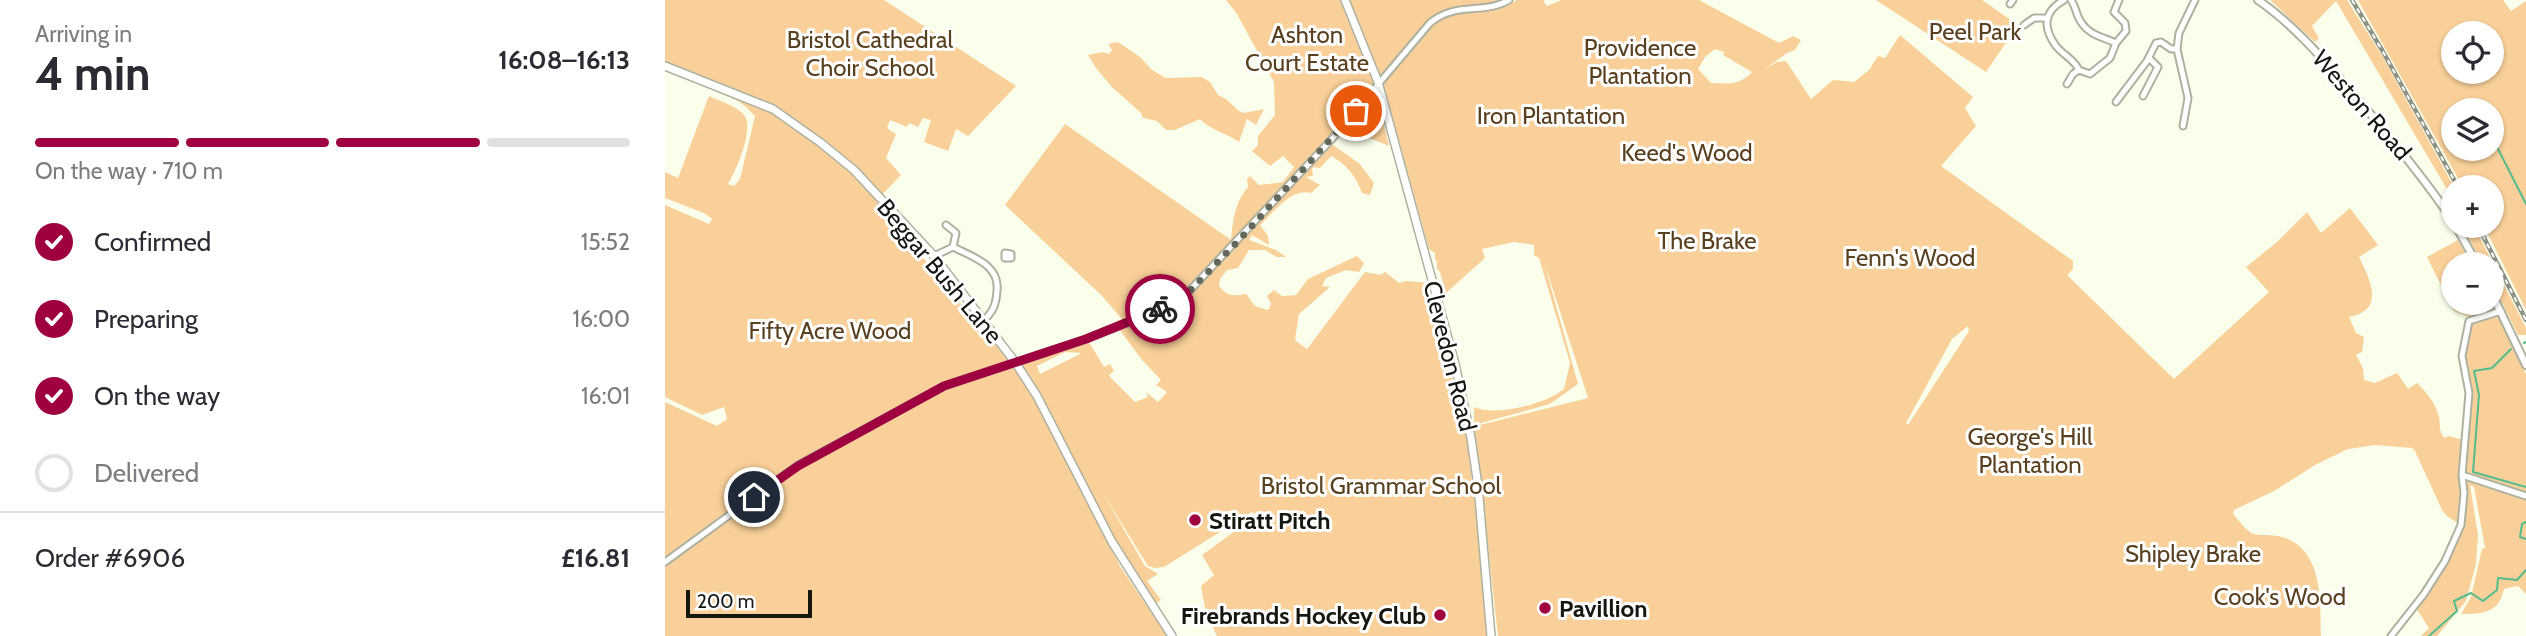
<!DOCTYPE html>
<html lang="en">
<head>
<meta charset="utf-8">
<style>
  :root { --surface:#fff; --page:#f2f2f3; --text:#2b2b33; --muted:#7c7c81; --line:#e1e1e2; --accent:#9f003f }
  body { margin:0; font-family:Cabin,sans-serif; background:var(--page); color:var(--text); height:100vh; display:flex; flex-direction:column; font-size:26px; white-space:nowrap }
  * { box-sizing:border-box; margin:0 }
  p { font-size:23px; color:var(--muted) }
  .icon { flex:none; width:38px; height:38px; fill:none; stroke:currentColor; stroke-width:2; stroke-linecap:round; stroke-linejoin:round }
  .map { position:relative; flex:1; overflow:hidden }
  .side { display:flex; flex-direction:column; background:var(--surface); width:665px }
  .side>* { flex:none }
  .controls { position:absolute; left:1776px; top:21px; display:grid; gap:14px }
  .controls a { display:grid; place-items:center; width:63px; height:63px; border-radius:50%; background:var(--surface); box-shadow:0 2px 5px #0004; font-size:35px }
  .scale { position:absolute; left:21px; bottom:18px; width:126px; box-sizing:border-box; padding-left:7px; border:4px solid #14160f; border-top:0; font-size:19px; line-height:24px; white-space:nowrap; color:#14160f; -webkit-text-stroke:5px #fff; paint-order:stroke }
  .pin { position:absolute; display:grid; place-items:center; width:60px; height:60px; color:#fff; margin:-30px; border:4px solid #fff; border-radius:50%; box-shadow:0 2px 7px #0007 }
  .courier { position:absolute; display:grid; place-items:center; width:70px; height:70px; margin:-35px; border:5px solid #9f003f; border-radius:50%; background:#fff; color:#222; box-shadow:0 2px 9px #0007 }
  .overview em { font-style:normal; font-weight:800 }
  .overview div { display:flex; flex-direction:column-reverse }
  .overview { display:flex; align-items:center; justify-content:space-between; height:119px; padding:0 35px }
  h1 { font-size:46px; font-weight:800; line-height:52px }
  .bar { display:grid; grid-template-columns:repeat(4,1fr); gap:10px 7px; align-content:center; height:84px; padding:0 35px }
  .bar i { height:9px; border-radius:5px; background:var(--line) }
  .bar .current { background:var(--accent) }
  .bar p { grid-column:span 4 }
  .line { display:flex; align-items:center; gap:18px; padding:0 35px; border-top:2px solid var(--line) }
  .line div { flex:1 }
  ol { padding:0 35px; list-style:none }
  li { display:flex; align-items:center; gap:21px; height:77px }
  li p { margin-inline-start:auto }
  li .icon { padding:7px; border-radius:50%; background:var(--accent); color:#fff; stroke-width:4 }
  li:last-child { color:var(--muted) }
  li i { width:38px; height:38px; border:4px solid var(--line); border-radius:50% }
  main { display:flex; flex:1; min-height:0 }
  .map>svg:first-child { display:block }
</style>
</head>
<body>
<main>
<section class="side">
<div class="overview"><div><h1>4 min</h1><p>Arriving in</p></div><em>16:08–16:13</em></div>
<div class="bar"><i class="current"></i><i class="current"></i><i class="current"></i><i></i><p>On the way · 710 m</p></div>
<ol>
<li><svg class="icon" aria-label="check" viewBox="0 0 24 24"><path d="M5 12l5 5 9-10"/></svg>Confirmed<p>15:52</p></li>
<li><svg class="icon" aria-label="check" viewBox="0 0 24 24"><path d="M5 12l5 5 9-10"/></svg>Preparing<p>16:00</p></li>
<li><svg class="icon" aria-label="check" viewBox="0 0 24 24"><path d="M5 12l5 5 9-10"/></svg>On the way<p>16:01</p></li>
<li><i></i>Delivered</li>
</ol>
<div class="line" style="height:91px"><div>Order #6906</div><b>£16.81</b></div>
</section>
<div class="map">
<svg width="1861" height="636" viewBox="0 0 1861 636">
  <rect width="100%" height="100%" fill="#f9ffeb"/>
  <path fill="#f9d099" fill-rule="evenodd" d="M0,0h219l132,86 -48,50 -12,-7 -8,22 -24,-9 7,-22 -8,-2 -5,9 -9,-4 -2,4 -17,-7 -3,8 9,6 -10,24 15,17 -25,26 147,177 97,188 47,70h-502v-234l52,24 10,-7 -3,-12 -22,8 -37,-18v-192l44,19 3,-5 -8,-6 -39,-15v-26l13,6 31,-82c10,5 28,10 35,19 11,13 -8,56 -16,69l6,2 6,-7 15,-63c-17,-19 -21,-15 -41,-26 -17,-9 -31,-21 -49,-27z
    M561,0h276l-12,9 17,-3 10,-6h26l4,6 15,-6h137l80,43 14,-7 8,4 -6,10 -8,3 -22,16 12,-7 9,-1 25,38 22,-19 21,2 15,-12 9,-14 7,2 15,-23 73,62 -8,11 11,18 -35,40 132,95v8l-6,6 107,104 95,-87 -23,-25 31,-25 30,-30 14,21 29,-25 28,37 -19,12c11,22 27,53 -10,60l7,16 8,4 -2,15 -6,3 7,13 1,12 11,3 22,-10 11,16 9,-6c10,10 18,19 22,34 2,11 -1,10 5,21l5,-2 14,4 6,-67 -4,-18 8,-34 26,-4 27,57v220l-8,-8 -14,3c-5,24 -21,25 -43,25l10,-17 11,-48 3,-1 -11,-61 -4,-2 8,50 -2,29 -10,37 -29,35h-16l8,-8 -13,-20 39,-59 7,-23 -15,-10 -5,-6 -27,-59 -3,-3 -37,-3 -27,4 -33,16 -41,26 -40,19 -1,4c5,5 13,17 20,20 9,2 22,0 32,4 39,14 35,66 36,98h-823l-19,-171 -7,-38 116,-29 -45,-139 35,125 -28,20 -76,21v-18c22,10 72,-3 90,-18l6,-26 -31,-105 -5,-3v-10l-20,-3 -32,7 3,9 -39,35 -6,-21 -3,-3v-8l-2,-1v-7l-6,-4 -45,-162 -7,-18 -5,6 17,71 -46,-19 -14,15 31,22 14,19 -4,12 -8,-2c-6,-16 -15,-29 -31,-37l-11,12 -6,-1 -2,2 1,7 -7,1 14,8 -9,8c-20,-5 -37,19 -51,32l8,11 1,9 -17,-10 -3,5 27,10 10,7h-9l-12,-7h-16l-11,18 -11,2 -7,9 -1,7c9,11 14,10 27,8l9,12 13,4 3,-6 -4,-8 7,-6 8,6 14,-1 12,-16 49,-23 7,7 -5,9 -13,-2 -20,8 -4,8 8,1 -31,27 -4,26 12,9 58,-77 15,3 5,-3 14,11 7,-2 23,2 38,156 14,118 5,79h-269l-11,-23 -5,-27 13,-11 -12,-20 55,-40 -5,-3 -88,55 -9,1 -7,-2 -47,-76 44,76 13,8 -11,7 14,19 -7,5 -34,-52 -59,-118 -43,-75 61,-20 43,-21 -21,-24 -96,-90 60,-81 166,116c2,-21 4,-38 17,-53l-1,-8 3,-3 9,9 24,-3 11,-15 -11,-11 -13,10 -18,-15 6,-6v-9l17,-21 -1,-33 -37,-68zM1050,49l9,3 -1,3 29,17c-11,13 -24,12 -41,11l-13,-14 7,-12zM1303,326l1,5 -61,94 -2,-2 46,-84zM454,329l23,31 19,20 -5,5 11,7 -9,10 -12,-10 2,5 -13,5 -24,-24 -2,-3 5,-4 -4,-7 -6,3 -15,-25zM400,352l17,1 -42,21 -3,-8z
    M1211,0h106l36,25 -32,47z
    M1605,0h77l37,59 70,128 -1,24 -3,-7 1,-8 -115,-195 -24,25 7,12 -4,4z
    M1693,0h145l8,11 15,-10v309l-42,-84h8v-39h-29zM1788,33h39v39h-39zM1788,110h39v39h-39z
    M453,42l22,15 12,13 14,8 36,-1 8,5 8,13 8,4 13,12 5,2 20,-4 -8,16 -9,-6 -8,23c-12,-9 -29,-12 -39,-23l-25,11h-9l-9,-9 -14,-3 -2,-5 -29,-26 -16,-19 -8,-13 15,-3 6,2 3,-4 -4,-6z
    M1797,226h12l52,102v7h-8l-26,-53v-18h-9z
    M1793,240l13,24h-18v39h39l2,4 -3,5 -21,5 -16,-6 -27,-54z"/>
  <g fill="none" stroke-linecap="round" stroke-linejoin="round">
    <path stroke="#53bc8f" stroke-width="2" d="M1827,137l34,67
      M1859,343l2,-1
      M1846,349l-19,19 -18,3 5,24 -6,77 53,15
      M1861,522l-4,2 -2,13 6,2
      M1764,636l28,-25 -3,-10 17,-8 12,8 14,-11 1,-12 19,2 9,-10"/>
    <g stroke="#adb2a0" stroke-width="9">
      <path id="minor" d="M1399,0c-20,11 -22,27 -8,46 8,10 17,12 23,24l11,4 20,-16 6,-15 10,-12 -1,-8 -11,-11 5,-12
        M1406,0c5,7 5,15 10,22 8,13 22,15 35,21
        M1345,4l3,-4
        M1359,25l10,-7h11
        M1402,84l6,-10 6,-4
        M1478,96l15,-29 -9,-9
        M1451,102l31,-41 9,-18 5,-1 10,7h6
        M1518,126l5,-28 -11,-49 2,-16 16,-33
        M281,225l10,8 -3,14
        M340,253l6,1v4h-6z
        M269,256l19,-9c20,10 47,18 44,44 -1,14 -4,21 -14,30
        M1797,475l64,21
        M0,562l133,-97 146,-79 142,-47 92,-36 153,-163 99,-117c26,-22 54,-8 79,-23
        M1726,636l33,-42 21,-33 16,-36 3,-32 -2,-18 7,-82 -7,-37 7,-35 32,-10"/>
    </g>
    <g stroke="#adb2a0" stroke-width="10">
      <path id="tertiary" d="M1593,0c39,27 68,63 99,98 34,40 67,80 96,123
        M1791,226l21,38
        M1827,294l34,71"/>
    </g>
    <g stroke="#adb2a0" stroke-width="10">
      <path id="secondary" d="M680,0l33,82 77,282 16,74 7,48 13,150
        M0,66l108,43 48,34 33,27 80,86 81,106 22,34 75,146 60,94"/>
    </g>
    <use href="#minor" stroke="#fff" stroke-width="5"/>
    <use href="#tertiary" stroke="#fff" stroke-width="6"/>
    <use href="#secondary" stroke="#fff" stroke-width="7"/>
    <g stroke="#8d9184" stroke-width="4.5">
      <path id="rail" d="M1687,0l30,50 76,137
        M1813,226l48,94"/>
    </g>
    <use href="#rail" stroke="#fff" stroke-width="2" stroke-dasharray="5" stroke-linecap="butt"/>
  </g>
  <g fill="none" stroke-linecap="round" stroke-linejoin="round">
    <path stroke="#64685c" stroke-width="7" stroke-dasharray="0 12.6" d="M495,309l18,-6 63,-65 115,-127"/>
    <path stroke="#9f003f" stroke-width="9" d="M89,497l44,-31 146,-80 142,-47 74,-30"/>
  </g>
  <g fill="#9f003f" stroke="#fff" stroke-width="2.5">
    <circle cx="530" cy="520" r="7"/>
    <circle cx="880" cy="608" r="7"/>
    <circle cx="775" cy="615" r="7"/>
  </g>
  <g text-anchor="middle" dominant-baseline="central" stroke-width="6" stroke-linejoin="round" paint-order="stroke">
    <g font-size="24" fill="#59411f" stroke="#fff">
      <text x="1310" y="31">Peel Park</text>
      <text x="642" y="34">Ashton<tspan x="642" dy="28">Court Estate</tspan></text>
      <text x="205" y="39">Bristol Cathedral<tspan x="205" dy="28">Choir School</tspan></text>
      <text x="975" y="47">Providence<tspan x="975" dy="28">Plantation</tspan></text>
      <text x="886" y="115">Iron Plantation</text>
      <text x="1022" y="152">Keed's Wood</text>
      <text x="1042" y="240">The Brake</text>
      <text x="1245" y="257">Fenn's Wood</text>
      <text x="165" y="330">Fifty Acre Wood</text>
      <text x="1365" y="436">George's Hill<tspan x="1365" dy="28">Plantation</tspan></text>
      <text x="716" y="485">Bristol Grammar School</text>
      <text x="1528" y="553">Shipley Brake</text>
      <text x="1615" y="596">Cook's Wood</text>
    </g>
    <g font-size="24" fill="#14160f" stroke="#fff">
      <text transform="translate(1697 105) rotate(49)">Weston Road</text>
      <text transform="translate(275 271) rotate(50)">Beggar Bush Lane</text>
      <text transform="translate(785 356) rotate(76)">Clevedon Road</text>
    </g>
    <g font-size="24" font-weight="bold" fill="#14160f" stroke="#fff" text-anchor="start">
      <text x="544" y="520">Stiratt Pitch</text>
      <text x="894" y="608">Pavillion</text>
      <text x="761" y="615" text-anchor="end">Firebrands Hockey Club</text>
    </g>
  </g>
</svg>
<div class="controls">
<a><svg class="icon" aria-label="locate" viewBox="0 0 24 24"><circle cx="12" cy="12" r="6"/><path d="M12 2v4M12 18v4M2 12h4M18 12h4"/></svg></a>
<a><svg class="icon" aria-label="layers" viewBox="0 0 24 24"><path d="M12 4l9 5-9 5-9-5zM3 14l9 5 9-5"/></svg></a>
<a>+</a>
<a>−</a>
</div>
<div class="scale">200 m</div>
<div class="pin" style="left:691px;top:111px;background:#ea580c"><svg class="icon" aria-label="bag" viewBox="0 0 24 24"><path d="M5 8h14l-1 12H6zM9 8a3 3 0 0 1 6 0"/></svg></div>
<div class="pin" style="left:89px;top:497px;background:#1f2937"><svg class="icon" aria-label="home" viewBox="0 0 24 24"><path d="M3 11l9-7 9 7M6 9v11h12V9"/></svg></div>
<div class="courier" style="left:495px;top:309px"><svg class="icon" aria-label="bike" viewBox="0 0 24 24"><circle cx="6" cy="16" r="4"/><circle cx="18" cy="16" r="4"/><path d="M6 16l4-8h5l3 8M10 8l3 8H6M13 5h3"/></svg></div>
</div>
</main>
</body>
</html>
